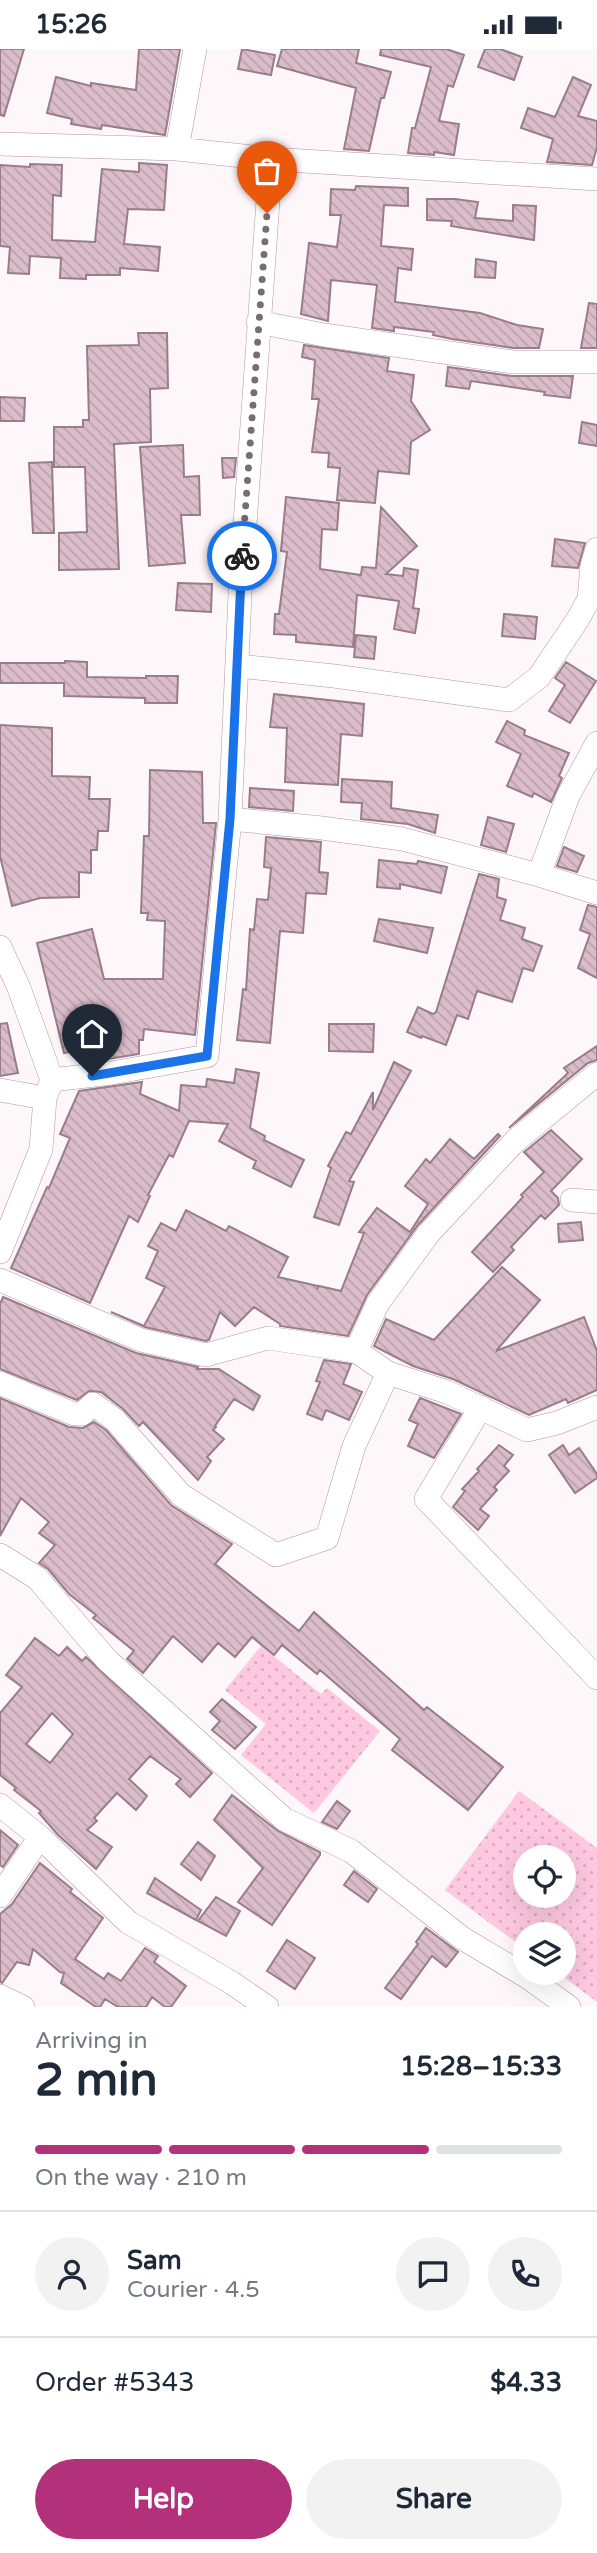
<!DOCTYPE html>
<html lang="en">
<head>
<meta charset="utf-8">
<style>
  :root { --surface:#fff; --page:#f2f2f3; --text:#1f2937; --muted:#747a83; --line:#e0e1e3; --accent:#b3317b }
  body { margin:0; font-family:"Varela Round",sans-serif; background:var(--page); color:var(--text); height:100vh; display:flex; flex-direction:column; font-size:26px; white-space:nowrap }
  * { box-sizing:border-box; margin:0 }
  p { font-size:23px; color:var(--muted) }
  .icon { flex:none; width:38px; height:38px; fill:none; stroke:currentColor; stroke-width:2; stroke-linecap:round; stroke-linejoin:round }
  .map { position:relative; height:1958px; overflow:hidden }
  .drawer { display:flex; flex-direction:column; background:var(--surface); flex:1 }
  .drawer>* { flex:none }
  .controls { position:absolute; left:513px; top:1796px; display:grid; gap:14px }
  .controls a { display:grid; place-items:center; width:63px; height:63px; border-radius:50%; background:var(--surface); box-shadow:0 7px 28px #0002; font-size:35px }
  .pin { position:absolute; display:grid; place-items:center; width:60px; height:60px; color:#fff; margin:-72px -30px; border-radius:50% 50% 50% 0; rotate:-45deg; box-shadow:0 0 7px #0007 }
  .pin .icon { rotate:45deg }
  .courier { position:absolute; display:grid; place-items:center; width:70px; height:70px; margin:-35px; border:5px solid #1a73e8; border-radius:50%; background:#fff; color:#222; box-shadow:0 2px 9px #0007 }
  .summary em { font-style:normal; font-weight:700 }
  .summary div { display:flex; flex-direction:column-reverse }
  .summary { display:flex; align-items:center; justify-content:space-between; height:119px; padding:0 35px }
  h1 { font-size:46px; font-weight:700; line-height:52px }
  .bar { display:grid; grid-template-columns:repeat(4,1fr); gap:10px 7px; align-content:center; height:84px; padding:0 35px }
  .bar i { height:9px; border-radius:5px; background:var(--line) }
  .bar .current { background:var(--accent) }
  .bar p { grid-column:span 4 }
  .line { display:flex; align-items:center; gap:18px; padding:0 35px; border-top:2px solid var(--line) }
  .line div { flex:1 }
  .round { display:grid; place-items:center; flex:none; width:74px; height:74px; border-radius:37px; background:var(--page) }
  .button { display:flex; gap:14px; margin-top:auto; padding:14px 35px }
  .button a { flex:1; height:80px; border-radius:42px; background:var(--accent); color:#fff; font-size:28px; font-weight:700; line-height:80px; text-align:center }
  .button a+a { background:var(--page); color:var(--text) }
  .status { display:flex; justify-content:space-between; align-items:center; height:49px; padding:0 35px; background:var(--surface); direction:ltr }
  .status svg { height:19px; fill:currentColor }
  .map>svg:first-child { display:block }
</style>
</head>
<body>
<div class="status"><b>15:26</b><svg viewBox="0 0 49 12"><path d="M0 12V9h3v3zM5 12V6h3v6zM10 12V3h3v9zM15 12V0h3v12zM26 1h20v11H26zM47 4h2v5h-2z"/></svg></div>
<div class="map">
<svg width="597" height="1958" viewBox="0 0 597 1958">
  <defs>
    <pattern id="park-dots" width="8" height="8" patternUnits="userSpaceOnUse" patternTransform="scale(1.75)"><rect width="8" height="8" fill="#fdc8e0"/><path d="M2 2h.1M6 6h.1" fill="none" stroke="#d9acc0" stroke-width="1.8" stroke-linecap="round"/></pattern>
    <pattern id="building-back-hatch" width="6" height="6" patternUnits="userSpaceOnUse" patternTransform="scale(1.75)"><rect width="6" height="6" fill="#dbbcca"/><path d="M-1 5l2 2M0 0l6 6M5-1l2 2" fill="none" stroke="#bca1ae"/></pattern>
  </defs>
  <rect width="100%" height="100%" fill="#fdf7f9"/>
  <path fill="url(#park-dots)" fill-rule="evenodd" d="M261,1597l60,48 6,-6 53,43 -66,82 -73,-58 25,-31 -41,-34z
    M519,1742l78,57v154l-40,-30h7v-38h-39v15l-80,-59zM525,1808h39v38h-39z"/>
  <path fill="url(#building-back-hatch)" stroke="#997d8a" stroke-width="2" fill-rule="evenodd" d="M0,0h24l-20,67 -4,-1z
    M139,0h41l-15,86 -63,-10 -1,4 -30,-5 1,-5 -25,-6 9,-36 35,9v-3l45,7z
    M242,0l33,6 -4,20 -33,-6z
    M282,0h77l-3,14 35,9 -7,26h-3l-12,53 -25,-2 12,-61 -79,-22z
    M381,0h65l18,6 -11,32 -5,-2 -9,36 20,3 -5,31 -20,-3v3l-26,-2 4,-25h3l16,-61 -51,-12z
    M485,0h15l22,8 -8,23 -36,-13z
    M573,28l18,8 -13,31 19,5v26l-5,18 -45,-3 6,-23 -32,-11 7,-20 27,9z
    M139,114l28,2 -3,45 -36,-1 -4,35 36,3 -2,24 -38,-3v7h-34v4l-26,-1 1,-20 -31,-2 -1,18 -21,-1 2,-26 -10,-1v-81l30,2v-3l32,1 -1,31 -8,-1 -1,45 43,2 7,-73 37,3z
    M356,137l52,2v18l-24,-1 -3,41 32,3 -2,21 -13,-2 -3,34 85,11 37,12 26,4 -4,19h-25l-62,-9 -19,-4 1,-3 -40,-5v4l-22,-3 5,-43 -46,-5 -3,41 -27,-7 8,-71 28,4 4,-32h-11l1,-26 24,1z
    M427,150h28l23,3 -3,16 38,3v-16l23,1 -2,34 -83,-14 1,-5 -25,-1z
    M476,210l20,3 -1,16 -20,-1z
    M589,254l8,1v44h-16z
    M138,284h29l1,55 -18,1 1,53 -37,2 5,125 -60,1v-37l28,-1 -2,-65h-31v-40h29v-7h6l-2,-74 52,-1z
    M304,296l85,13 -2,13 27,4 -3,26 19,29 -19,12 -2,32 -31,-3 -3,32 -38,-3 3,-32 -12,-1 1,-14 -17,-1 7,-53h-7l3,-39 -13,-3z
    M448,318l63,9h62l-3,22 -26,-3 1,-3 -74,-11 -2,8 -23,-3z
    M0,348l25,1 -1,23h-24z
    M582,373l15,3v21l-18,-3z
    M183,396l1,32 15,-1 1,39h-19l4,48 -36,3 -9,-119z
    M222,409h14l-2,19 -11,1z
    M52,413l2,71h-21l-4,-70z
    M286,448l53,6 -2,27 -15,-1 -2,40 41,6 1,-8 14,1 5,-61 36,39 -31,28 17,2 1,-8 14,2 -5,38 6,1 -4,24 -21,-4 5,-28 -42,-6 -4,52 -57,-5v-7l-22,-1 1,-20h4l8,-62 -6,-1z
    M555,490l30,4 -7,25 -26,-2z
    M178,534l34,1 -1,28 -35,-2z
    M504,565l33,3 -2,22 -33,-3z
    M356,586l20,2 -2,22 -20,-2z
    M65,612l22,1v15l59,1v-2h32l-1,27h-32v-5l-81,-2v-13h-64v-20h65z
    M566,613l30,19 -26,42 -21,-12 16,-26 -10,-7z
    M274,645l90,10 -2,32 -21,-2 -3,51 -53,-3 2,-54 -17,-1z
    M507,672l18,9 -1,5 45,18 -10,23 3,2 -11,24 -17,-9 -2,4 -25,-11 14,-32 -25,-12z
    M0,676l52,3v48l38,1 -1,22h21l-2,32h-10l-1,19h-6v23l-12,-1v25l-39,1 -28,8 -12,-50z
    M150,721l52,2 1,51h13l-21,212 -51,-6 -1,11h-4v14l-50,8 -1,-14 -24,5 -27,-110 55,-14 12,50h59l2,-58 -18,-1 1,-7h-7l3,-77h5z
    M342,730l50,3 -1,26 47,7 -3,18 -27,-9 -47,-5 1,-16 -21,-1z
    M250,739l44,3 -1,20 -44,-4z
    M488,768l26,7 -8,28 -25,-7z
    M266,788l55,5 -2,30 9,1 -2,21 -20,-1 -3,40 -23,-2 -10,112 -33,-3 6,-51 3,1 4,-61 4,1 3,-31 11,1 3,-32 -7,-1z
    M564,798l20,9 -7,16 -20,-6z
    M379,811l38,4 1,-3 29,6 -6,26 -41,-9v5l-23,-2z
    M479,825l20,5 -2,18 9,3 -6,20 25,8 -3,11 20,7 -9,25 -10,-3 -11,34 -35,-11 -9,28 -11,-4 -11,30 -24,-9 -1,2 -14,-6 11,-25 15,7 3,-2z
    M588,856l9,2v71l-19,-10 12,-34 -10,-4z
    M379,870l54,9 -6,25 -53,-12z
    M7,974l11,50 -18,3v-52z
    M329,975h45l-1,28 -44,-1z
    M597,997v14l-9,3 -79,65 59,-55 -4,-5z
    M394,1013l17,9 -62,110 5,1 -15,43 -25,-8 17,-49 -3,-2 18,-34 5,2 22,-42v18z
    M236,1020l23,4 -9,55 15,8 -1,4 40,20 -13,27 -38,-19 3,-7 -37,-20 9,-17 -39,-3 -16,36 -4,-2 -21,40 2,1 -12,26 -9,-6 -39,87 -79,-35 36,-81 2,1 21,-50 -10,-4 19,-43 63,-9 -2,12 39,17 2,-26 25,2 1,-8 27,4z
    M551,1081l31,29 -31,32 7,7 1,7 -14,14 -4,-4 -30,32 3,3 -21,22 -21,-20 51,-55 -2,-2 23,-23 -20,-20z
    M498,1085l2,2 -82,89 -51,70 -19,41 -68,-10v-2l-26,-17 -19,19 -15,-14 -11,28 -3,1 -61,-14 -34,-15 33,14 21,-39 -19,-9 12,-27 -10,-5 13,-23 15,8 10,-21 40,21 3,-5 59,31 -10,20 40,9 -1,3 2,-3 22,5 23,-58 -5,-1 18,-24 33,24 18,-28 -23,-18 21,-27 4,4 20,-24 24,20z
    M581,1173l2,18 -24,2 -1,-18z
    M502,1218l38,33 -44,51 88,-34 13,34v39l-29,13 -2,-4 -37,16 -76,-36 -40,-13 -39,-20 12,-27 48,21z
    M3,1248l133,56 62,14 -1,2h22l41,27 -7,14 -19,-11 -19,27 1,1 -3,3 11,9 -17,18 4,4 -13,19 -55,-58 -4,4 -16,-17 -22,-17 -12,-1 -12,9 -77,-31v-65z
    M324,1311l27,4 -8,20 19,8 -13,28 -23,-10 -4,10 -15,-6 13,-32 -4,-1z
    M0,1349l69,29 14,1 11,-6 12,8 65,75 61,39 -17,20 84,67 15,-19 110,98 3,-3 76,60 -35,43 -76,-60 8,-11 -80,-69 -3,4 -35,-29 -8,10 -22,-18 -17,20 -17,-14 -16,19 -29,-26 -30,37 -16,-14 7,-8 -41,-33 3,-3 -27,-21 -21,-25 -9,-6 16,-18 -16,-12 10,-11 -28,-24 -21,38z
    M420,1349l41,16 -27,44 -26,-12 10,-22 -9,-4z
    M499,1396l14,10 -9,11 5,5 -15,16 3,3 -17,19 9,7 -11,14 -25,-23 12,-16 -3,-2 17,-18 -2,-2z
    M563,1396l6,10 10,-7 18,26v4l-22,15 -26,-38z
    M35,1589l24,18 8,-9 15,14 4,-4 126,116 -22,24 -14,-13 5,-5 -31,-23 -21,23 18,17 -5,7 -6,7 -19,-17 -23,25 3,3 -10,9 25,17 -16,22 -38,-34 -19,-22 2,-2 -27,-21 2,-2 -16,-13v-62l22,-26 -16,-12zM52,1664l21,21 -23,29 -24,-19z
    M222,1650l34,28 -21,22 -23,-19 8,-9 -10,-9z
    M232,1746l46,36 42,21v3l-48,70 -34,-23 25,-34 -49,-48z
    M337,1752l13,10 -13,18 -15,-7z
    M0,1781l18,15 -15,22 -3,-2z
    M198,1793l17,14 -14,24 -20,-16z
    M40,1814l32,26 -2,3 33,26 -28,41 29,20 4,-6 13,8 24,-33 13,8 -4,6 32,24 -15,21h-6l-13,-10 -6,10h-28l-13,-8 -5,8h-4l-35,-24 3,-10 -4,-1 -27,-23 -4,16 -12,-3 -15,21 -2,-1v-68l12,-10z
    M354,1822l23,18 -9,13 -24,-17z
    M155,1829l46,32 -5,10 -49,-27z
    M216,1848l24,14 -14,25 -28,-15z
    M426,1879l32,24 -12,15 -14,-11 -31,43 -16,-11 33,-44 -2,-2z
    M287,1891l28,18 -20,31 -28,-18z"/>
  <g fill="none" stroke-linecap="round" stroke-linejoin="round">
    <g stroke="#b396a3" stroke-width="24">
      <path id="minor" d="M0,95l177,5 94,10 326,20
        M177,100l18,-100
        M258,273l66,13 189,27h84
        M238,617l96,10 175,24 30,-23 39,-58 11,-20 3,-33 5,-17
        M230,770l92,9 80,11 137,36 58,18
        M539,826l29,-79 29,-53
        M0,898l19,41 33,92 -7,18 -4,51 -41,103
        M52,1031l60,-7 95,-17 23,-237 10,-225 31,-435
        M0,1041l45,8
        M572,1151l25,2
        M0,1231l141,60 65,15 62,-17 88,13 32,22 59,19 80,38 30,-7 40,-16
        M356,1302l22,-48 51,-70 86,-92 82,-67
        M0,1334l74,31h8l11,-10 22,16 66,75 95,60 51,-17 27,-92 34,-73
        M481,1358l-55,92 171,179
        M0,1506l37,23 70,82 177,159 67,32 111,87 67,40 40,29
        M0,1756l40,32 88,85 104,61 35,24
        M0,1847l40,-59
        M0,1947l23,11"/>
    </g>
    <use href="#minor" stroke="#fff" stroke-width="23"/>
  </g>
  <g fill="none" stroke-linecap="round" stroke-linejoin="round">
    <path stroke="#786e72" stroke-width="7" stroke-dasharray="0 12.6" d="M242,507l25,-343"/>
    <path stroke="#1a73e8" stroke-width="9" d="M92,1027l115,-20 23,-237 12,-263"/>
  </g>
</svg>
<div class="controls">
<a><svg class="icon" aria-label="locate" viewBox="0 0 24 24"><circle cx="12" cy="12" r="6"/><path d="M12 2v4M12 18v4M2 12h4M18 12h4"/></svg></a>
<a><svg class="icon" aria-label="layers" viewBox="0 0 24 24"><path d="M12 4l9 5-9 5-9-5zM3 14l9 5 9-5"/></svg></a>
</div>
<div class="pin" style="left:267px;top:164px;background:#ea580c"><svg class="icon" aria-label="bag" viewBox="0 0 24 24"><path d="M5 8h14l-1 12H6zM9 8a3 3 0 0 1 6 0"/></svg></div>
<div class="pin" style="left:92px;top:1027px;background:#1f2937"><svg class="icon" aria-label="home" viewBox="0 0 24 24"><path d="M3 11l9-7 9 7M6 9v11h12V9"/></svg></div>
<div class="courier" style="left:242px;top:507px"><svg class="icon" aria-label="bike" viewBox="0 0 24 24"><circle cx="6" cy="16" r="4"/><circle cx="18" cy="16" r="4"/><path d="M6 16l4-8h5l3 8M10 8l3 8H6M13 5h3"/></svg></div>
</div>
<section class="drawer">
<div class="summary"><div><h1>2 min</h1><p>Arriving in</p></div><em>15:28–15:33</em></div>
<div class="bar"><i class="current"></i><i class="current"></i><i class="current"></i><i></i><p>On the way · 210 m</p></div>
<div class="line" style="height:126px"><a class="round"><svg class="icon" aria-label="person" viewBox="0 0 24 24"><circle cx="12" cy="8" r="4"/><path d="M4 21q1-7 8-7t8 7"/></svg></a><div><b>Sam</b><p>Courier · 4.5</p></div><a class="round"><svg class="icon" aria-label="chat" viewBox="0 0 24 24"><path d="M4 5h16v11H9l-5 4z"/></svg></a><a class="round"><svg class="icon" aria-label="phone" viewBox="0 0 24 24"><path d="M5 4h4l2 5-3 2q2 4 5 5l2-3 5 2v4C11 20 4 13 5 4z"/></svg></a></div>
<div class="line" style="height:91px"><div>Order #5343</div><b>$4.33</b></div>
<div class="button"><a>Help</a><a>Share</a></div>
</section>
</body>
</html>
